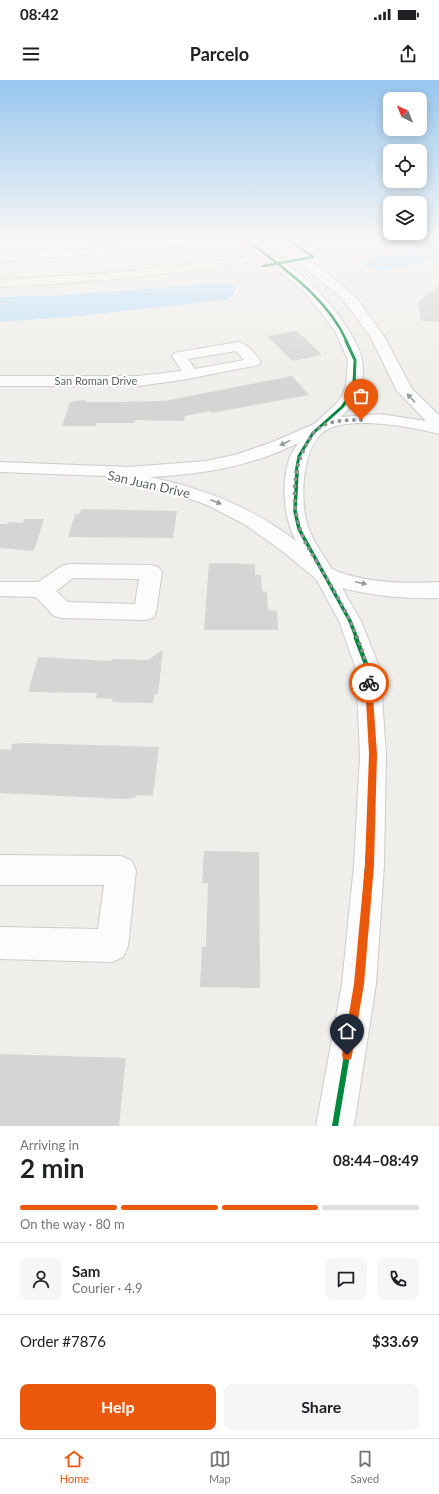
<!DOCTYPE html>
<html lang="en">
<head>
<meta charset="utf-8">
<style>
  :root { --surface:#fff; --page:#f6f6f6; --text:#202124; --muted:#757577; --line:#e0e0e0; --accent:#ea580c }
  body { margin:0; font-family:Lato,sans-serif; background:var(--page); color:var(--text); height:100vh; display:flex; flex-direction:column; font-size:15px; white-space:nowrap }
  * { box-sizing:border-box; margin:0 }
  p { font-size:13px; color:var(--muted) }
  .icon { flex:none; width:22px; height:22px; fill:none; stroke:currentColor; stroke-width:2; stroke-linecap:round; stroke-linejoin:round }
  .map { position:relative; height:1046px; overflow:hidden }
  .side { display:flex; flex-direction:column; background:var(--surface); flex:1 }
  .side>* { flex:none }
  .needle { width:26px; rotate:317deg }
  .fabs { position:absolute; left:383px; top:12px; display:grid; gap:8px }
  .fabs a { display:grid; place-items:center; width:44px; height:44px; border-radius:8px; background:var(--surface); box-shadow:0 2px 10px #0003; font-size:20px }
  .pin { position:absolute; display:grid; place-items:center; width:34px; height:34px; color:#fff; margin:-41px -17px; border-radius:50% 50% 50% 0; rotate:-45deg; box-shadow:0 0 4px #0007 }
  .pin .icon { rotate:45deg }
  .courier { position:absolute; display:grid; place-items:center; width:40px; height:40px; margin:-20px; border:3px solid #ea580c; border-radius:50%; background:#fff; color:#222; box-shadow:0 1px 5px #0007 }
  .summary em { font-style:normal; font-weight:700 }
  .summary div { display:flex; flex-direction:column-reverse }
  .summary { display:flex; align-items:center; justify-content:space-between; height:68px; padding:0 20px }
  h1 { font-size:26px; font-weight:700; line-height:30px }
  .bar { display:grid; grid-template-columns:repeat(4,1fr); gap:6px 4px; align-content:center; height:48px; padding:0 20px }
  .bar i { height:5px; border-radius:3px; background:var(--line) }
  .bar .selected { background:var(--accent) }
  .bar p { grid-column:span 4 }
  .line { display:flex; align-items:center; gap:10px; padding:0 20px; border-top:1px solid var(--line) }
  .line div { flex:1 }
  .round { display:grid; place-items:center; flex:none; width:42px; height:42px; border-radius:8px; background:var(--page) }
  .cta { display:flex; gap:8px; margin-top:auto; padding:8px 20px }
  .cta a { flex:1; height:46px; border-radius:8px; background:var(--accent); color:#fff; font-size:16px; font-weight:700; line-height:46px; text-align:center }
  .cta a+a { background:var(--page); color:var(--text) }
  .status { display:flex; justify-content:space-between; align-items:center; height:28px; padding:0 20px; background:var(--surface); direction:ltr }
  .status svg { height:11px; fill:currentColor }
  header { display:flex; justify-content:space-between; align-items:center; height:52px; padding:0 20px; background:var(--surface); font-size:18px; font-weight:700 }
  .tabs { display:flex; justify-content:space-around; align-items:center; height:56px; border-top:1px solid var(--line); background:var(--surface); font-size:11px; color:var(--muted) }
  .tabs a { display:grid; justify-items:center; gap:2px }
  .tabs .selected { color:var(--accent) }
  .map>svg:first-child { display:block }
</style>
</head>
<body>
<div class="status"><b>08:42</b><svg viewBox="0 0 49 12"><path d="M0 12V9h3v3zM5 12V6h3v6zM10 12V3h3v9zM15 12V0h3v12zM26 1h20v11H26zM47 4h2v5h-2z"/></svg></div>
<header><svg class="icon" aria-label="menu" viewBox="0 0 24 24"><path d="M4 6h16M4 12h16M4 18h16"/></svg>Parcelo<svg class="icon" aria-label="share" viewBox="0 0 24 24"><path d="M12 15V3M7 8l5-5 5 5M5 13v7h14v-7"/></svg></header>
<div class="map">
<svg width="439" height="1046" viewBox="0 0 439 1046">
  <rect width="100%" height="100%" fill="#efeeea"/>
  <path fill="#bfe0f9" d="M439,163v15c-17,4 -60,20 -74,7v-3l4,-2z
    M220,203l13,2 3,4 -4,7 -7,4 -147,16 -78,6v-25l65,-2z"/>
  <path fill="#d6d5d3" d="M439,205v37l-18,-1 -3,-19z
    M294,251l4,1 24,23 -30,6 -25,-25z
    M292,296l17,19 -97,18 -1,-2 -26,5 -1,5 -49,-1 -1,3h-38v3h-34l8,-24 14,-2 3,2h33l44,-1z
    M81,429l96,2 -4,27 -105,-1 7,-23h5z
    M24,439h20l-10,32 -34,-3v-24h7l1,-2 15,1z
    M209,483l46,1v11h6l1,16 5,1 1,18 9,1 1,19h-74z
    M163,570l-5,44h-4l-1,9 -41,-1 1,-3 -17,-1 1,-5 -69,-1 10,-35 74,4v-2l36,1z
    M24,663l135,4 -6,49 -15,-1 -4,3 -11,1 -123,-6v-44l11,1 1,-6z
    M204,771l55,1 1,136 -60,-1 2,-40h4l2,-64h-6z
    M0,974l126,4 -7,68h-119z"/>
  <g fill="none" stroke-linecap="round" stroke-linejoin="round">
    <g stroke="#cbcccc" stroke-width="2">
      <path id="minor" d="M171,160h26l-5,3 -50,8 -142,10v-6l142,-10z
        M242,160h12c19,15 42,29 60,47 16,15 44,51 48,73 5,22 -6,43 -21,57l39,-3 46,7 -29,-30 -27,-55 -22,-30 -13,-14 -66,-52h12l62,46 15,14 26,36 28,53 27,26v19c-27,-7 -90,-19 -114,-3 -24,16 -26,74 -16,98 5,14 15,27 23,40 31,14 73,15 107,13v16c-32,1 -66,-2 -97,-10l19,33 19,48 6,85 -2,111 -8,119 -22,142h-38l26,-142 12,-119 6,-111 -4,-85 -17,-48 -23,-42 -34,-28 -38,-27 -37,-19 -37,-13 -39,-8 -3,-4 2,-3 -130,-5v-10l129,5 77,-6 32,-7 37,-13 39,-17 22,-20 6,-8 4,-11 2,-25 -13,-29 -30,-39zM298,363c-2,4 -6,9 -8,13 -9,26 -7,61 6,85 -44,-34 -93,-53 -147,-64 51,-2 104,-11 149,-34z
        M239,262c9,2 17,13 22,20l-2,3 -77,15 -44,6h-138v-10h138l44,-5 -10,-15 2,-3zM236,271l8,9 -49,9 -7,-10z
        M69,484l82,1 7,2 4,5 -6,40 -3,6 -8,2 -83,-2 -8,-2 -18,-19 -36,-1v-14h38l24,-16zM73,498l66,1 -4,25 -67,-2 -12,-11z
        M0,775l121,1 11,5 4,10 -8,75 -5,11 -11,5 -112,-3v-32l98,2 6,-44h-104z"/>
    </g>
    <g stroke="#d7ceb8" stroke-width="2">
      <path id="major" d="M342,160h22l-5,3c-119,24 -238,39 -359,44v-8c115,-4 229,-17 342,-39z"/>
    </g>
    <use href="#minor" fill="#fdfcfc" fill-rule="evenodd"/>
    <use href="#major" fill="#f4f2e9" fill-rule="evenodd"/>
    <g stroke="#fff" stroke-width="4">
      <path id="cycleway-far4" d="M247,160c37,29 80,57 100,102
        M263,186l50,-9 -23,-17"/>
    </g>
    <g stroke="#fff" stroke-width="5">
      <path id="cycleway-far3" d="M296,392l3,-16 14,-23 29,-26 8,-11 4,-11 1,-25 -9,-19"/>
    </g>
    <g stroke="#fff" stroke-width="6">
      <path id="cycleway-far2" d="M297,391l-2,40 4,18 51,92 7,18"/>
    </g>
    <g stroke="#fff" stroke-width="7">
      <path id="cycleway-far1" d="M356,558l12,31 5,85 -4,98"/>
    </g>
    <g stroke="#fff" stroke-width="8">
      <path id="cycleway" d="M335,1046l24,-142 10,-133"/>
    </g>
    <use href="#cycleway-far4" stroke="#00873e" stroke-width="2.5"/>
    <use href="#cycleway-far3" stroke="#00873e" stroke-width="3"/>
    <use href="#cycleway-far2" stroke="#00873e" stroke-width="3.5"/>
    <use href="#cycleway-far1" stroke="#00873e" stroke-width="4.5"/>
    <use href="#cycleway" stroke="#00873e" stroke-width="6"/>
  </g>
  <defs><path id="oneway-solid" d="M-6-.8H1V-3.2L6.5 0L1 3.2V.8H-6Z"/></defs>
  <g fill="#96999c">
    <use href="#oneway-solid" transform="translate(411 318) rotate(-133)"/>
    <use href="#oneway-solid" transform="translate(285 363) rotate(154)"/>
    <use href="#oneway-solid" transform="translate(216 422) rotate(21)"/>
    <use href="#oneway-solid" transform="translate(361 503) rotate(12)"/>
  </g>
  <linearGradient id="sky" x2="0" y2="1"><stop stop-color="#97c6ef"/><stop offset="0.52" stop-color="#f8f7f6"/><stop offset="1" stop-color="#f8f7f6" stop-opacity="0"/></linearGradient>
  <rect width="439" height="306" fill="url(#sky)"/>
  <path fill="#ea580c" d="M369,600l3,3 5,71 -3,111 -10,119 -12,71 -1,4 -4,1 -4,-1 -1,-4 12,-71 11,-119 4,-111 -4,-71z"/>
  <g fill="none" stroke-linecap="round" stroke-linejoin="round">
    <path stroke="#919496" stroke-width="4" stroke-dasharray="0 7.2" d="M361,340c-12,0 -31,0 -42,8 -5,3 -8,9 -11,14 -18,30 -17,68 -3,100 23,40 61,94 64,141"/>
  </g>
  <g text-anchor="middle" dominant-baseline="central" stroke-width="4" stroke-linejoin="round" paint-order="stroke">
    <g font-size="11" fill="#5f6368" stroke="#fff">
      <text x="96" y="300">San Roman Drive</text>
    </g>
    <g font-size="13" fill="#5f6368" stroke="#fff">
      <text transform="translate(149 404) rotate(13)">San Juan Drive</text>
    </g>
  </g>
</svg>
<div class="fabs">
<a><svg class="needle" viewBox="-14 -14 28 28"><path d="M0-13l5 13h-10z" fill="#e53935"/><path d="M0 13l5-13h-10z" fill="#757577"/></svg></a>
<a><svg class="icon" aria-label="locate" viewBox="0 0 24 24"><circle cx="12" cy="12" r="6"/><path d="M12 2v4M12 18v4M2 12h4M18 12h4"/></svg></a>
<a><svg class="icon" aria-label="layers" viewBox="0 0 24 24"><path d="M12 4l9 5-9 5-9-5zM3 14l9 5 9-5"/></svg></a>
</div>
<div class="pin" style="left:361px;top:340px;background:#ea580c"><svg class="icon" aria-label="bag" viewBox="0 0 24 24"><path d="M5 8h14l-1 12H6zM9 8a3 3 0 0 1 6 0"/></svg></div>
<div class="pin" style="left:347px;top:975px;background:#1f2937"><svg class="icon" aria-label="home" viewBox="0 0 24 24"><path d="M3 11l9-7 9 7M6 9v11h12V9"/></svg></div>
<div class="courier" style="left:369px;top:603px"><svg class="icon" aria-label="bike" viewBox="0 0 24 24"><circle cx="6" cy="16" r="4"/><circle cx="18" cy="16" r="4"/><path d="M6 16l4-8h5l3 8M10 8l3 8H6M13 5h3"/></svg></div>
</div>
<section class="side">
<div class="summary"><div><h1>2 min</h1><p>Arriving in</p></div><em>08:44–08:49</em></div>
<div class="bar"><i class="selected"></i><i class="selected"></i><i class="selected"></i><i></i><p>On the way · 80 m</p></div>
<div class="line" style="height:72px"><a class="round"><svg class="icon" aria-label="person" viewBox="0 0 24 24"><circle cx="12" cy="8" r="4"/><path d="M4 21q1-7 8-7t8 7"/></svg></a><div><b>Sam</b><p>Courier · 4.9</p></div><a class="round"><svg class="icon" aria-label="chat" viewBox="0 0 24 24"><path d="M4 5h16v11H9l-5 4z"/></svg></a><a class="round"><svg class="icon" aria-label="phone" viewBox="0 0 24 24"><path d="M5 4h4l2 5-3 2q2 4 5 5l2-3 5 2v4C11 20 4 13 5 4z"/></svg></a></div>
<div class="line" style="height:52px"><div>Order #7876</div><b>$33.69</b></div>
<div class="cta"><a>Help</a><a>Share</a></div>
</section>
<nav class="tabs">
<a class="selected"><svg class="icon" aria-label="home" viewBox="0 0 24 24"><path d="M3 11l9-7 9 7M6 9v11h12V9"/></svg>Home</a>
<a><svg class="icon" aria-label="map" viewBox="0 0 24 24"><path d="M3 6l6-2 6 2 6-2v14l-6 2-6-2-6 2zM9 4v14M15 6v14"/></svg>Map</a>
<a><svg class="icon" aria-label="saved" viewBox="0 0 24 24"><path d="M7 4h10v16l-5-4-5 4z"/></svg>Saved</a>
</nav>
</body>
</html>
